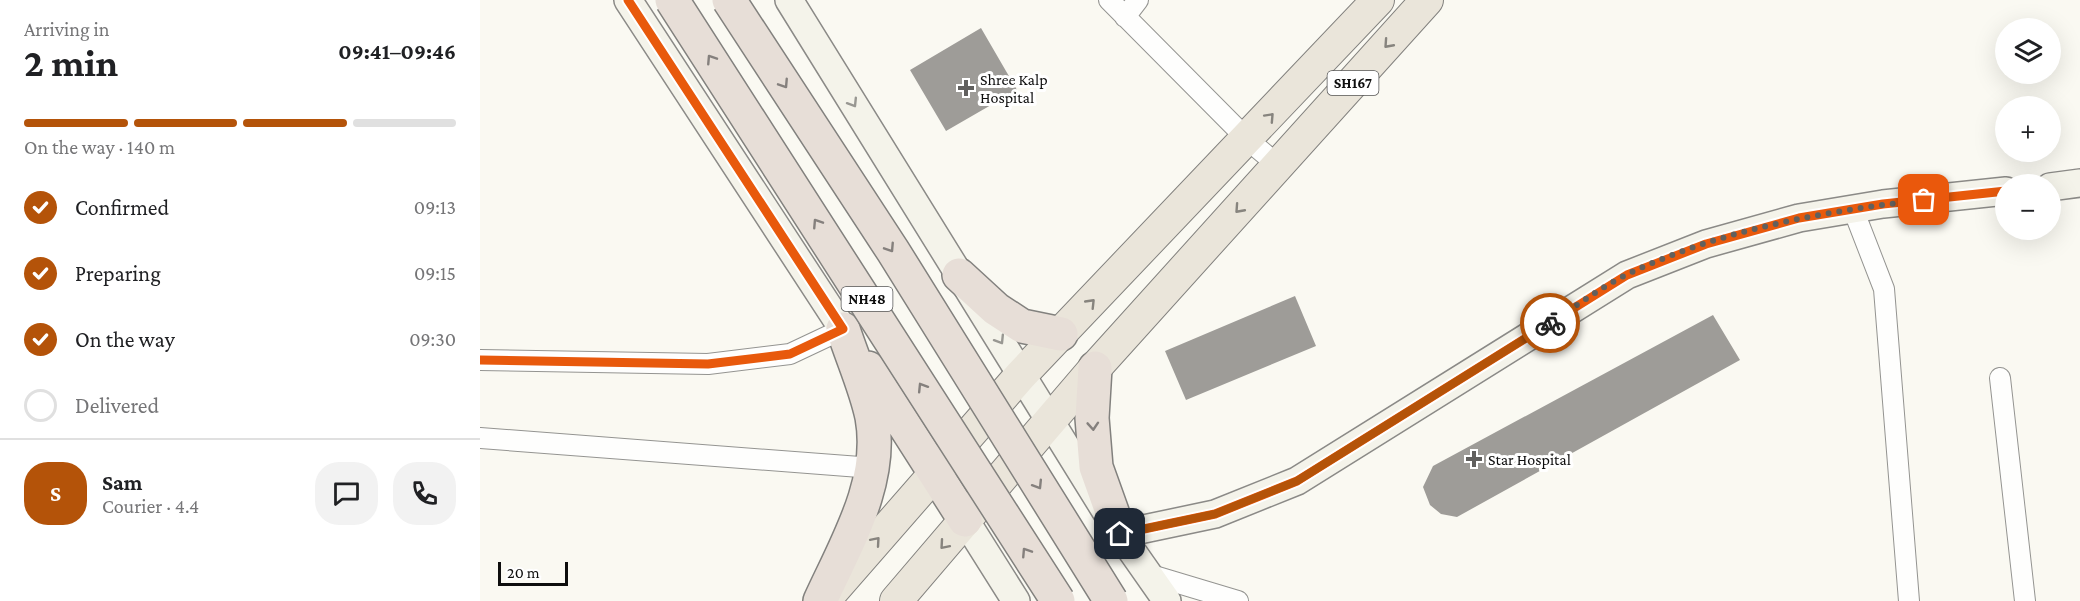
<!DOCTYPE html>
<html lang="en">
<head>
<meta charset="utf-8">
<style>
  :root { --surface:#fff; --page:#f2f2f2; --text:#202124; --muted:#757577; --line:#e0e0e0; --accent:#b45309 }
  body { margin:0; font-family:"Crimson Pro",serif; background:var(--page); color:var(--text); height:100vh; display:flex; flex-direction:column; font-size:22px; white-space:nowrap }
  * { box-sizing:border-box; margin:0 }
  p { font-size:20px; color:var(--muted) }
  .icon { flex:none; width:33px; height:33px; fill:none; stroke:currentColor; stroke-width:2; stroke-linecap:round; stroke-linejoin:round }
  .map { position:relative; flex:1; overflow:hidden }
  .sheet { display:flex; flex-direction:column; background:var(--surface); width:480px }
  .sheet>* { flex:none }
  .controls { position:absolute; left:1515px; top:18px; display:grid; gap:12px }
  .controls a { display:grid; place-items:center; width:66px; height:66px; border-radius:50%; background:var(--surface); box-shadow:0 6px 24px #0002; font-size:30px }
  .scale { position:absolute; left:18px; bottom:15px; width:70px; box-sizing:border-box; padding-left:6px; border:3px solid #0e0e0e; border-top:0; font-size:16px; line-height:21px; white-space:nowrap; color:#0e0e0e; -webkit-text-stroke:4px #fff; paint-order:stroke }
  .pin { position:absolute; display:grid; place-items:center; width:51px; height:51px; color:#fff; margin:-26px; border-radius:12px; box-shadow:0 3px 9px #0006 }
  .courier { position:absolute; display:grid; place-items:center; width:60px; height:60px; margin:-30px; border:4px solid #b45309; border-radius:50%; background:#fff; color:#222; box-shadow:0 2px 8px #0007 }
  .summary em { font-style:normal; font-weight:700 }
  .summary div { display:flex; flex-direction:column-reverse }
  .summary { display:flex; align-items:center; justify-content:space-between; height:102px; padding:0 24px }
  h1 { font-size:39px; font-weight:700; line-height:45px }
  .bar { display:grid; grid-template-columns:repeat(4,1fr); gap:9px 6px; align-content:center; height:72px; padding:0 24px }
  .bar i { height:8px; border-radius:4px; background:var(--line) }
  .bar .active { background:var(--accent) }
  .bar p { grid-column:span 4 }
  .line { display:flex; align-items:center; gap:15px; padding:0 24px; border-top:2px solid var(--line) }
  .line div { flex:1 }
  .round { display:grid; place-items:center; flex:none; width:63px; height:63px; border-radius:24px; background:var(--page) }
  ol { padding:0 24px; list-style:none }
  li { display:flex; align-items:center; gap:18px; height:66px }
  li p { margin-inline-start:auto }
  li .icon { padding:6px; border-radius:50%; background:var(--accent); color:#fff; stroke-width:4 }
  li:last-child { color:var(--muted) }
  li i { width:33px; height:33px; border:3px solid var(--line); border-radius:50% }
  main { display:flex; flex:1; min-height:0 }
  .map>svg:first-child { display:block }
</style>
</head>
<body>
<main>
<section class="sheet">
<div class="summary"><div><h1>2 min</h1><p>Arriving in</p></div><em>09:41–09:46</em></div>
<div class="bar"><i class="active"></i><i class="active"></i><i class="active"></i><i></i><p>On the way · 140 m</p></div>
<ol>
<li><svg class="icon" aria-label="check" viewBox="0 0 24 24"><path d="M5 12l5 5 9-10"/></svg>Confirmed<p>09:13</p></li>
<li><svg class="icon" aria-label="check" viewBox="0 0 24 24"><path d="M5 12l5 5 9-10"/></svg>Preparing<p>09:15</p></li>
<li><svg class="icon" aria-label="check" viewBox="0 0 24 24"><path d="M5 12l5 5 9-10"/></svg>On the way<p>09:30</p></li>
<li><i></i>Delivered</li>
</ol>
<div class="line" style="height:108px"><b class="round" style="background:var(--accent);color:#fff">S</b><div><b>Sam</b><p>Courier · 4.4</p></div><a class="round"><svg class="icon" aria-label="chat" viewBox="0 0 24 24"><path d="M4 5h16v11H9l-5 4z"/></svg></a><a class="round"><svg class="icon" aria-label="phone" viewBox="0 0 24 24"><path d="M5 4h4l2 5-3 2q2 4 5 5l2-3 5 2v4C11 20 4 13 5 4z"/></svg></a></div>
</section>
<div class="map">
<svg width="1600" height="601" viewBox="0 0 1600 601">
  <rect width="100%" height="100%" fill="#faf9f2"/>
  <path fill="#9e9c98" d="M501,28l36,62 -71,41 -36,-61z
    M815,296l21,50 -130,54 -21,-49z
    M1233,315l27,45 -283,157 -16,-3 -11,-9 -7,-18 10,-21z"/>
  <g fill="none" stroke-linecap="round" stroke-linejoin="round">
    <g stroke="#949491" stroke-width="22">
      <path id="street" d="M629,0l139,140 31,26
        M645,17l13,-17
        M1373,209l31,80 25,312
        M0,360l228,4 82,-10 53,-25
        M1520,378l25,223
        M0,438l393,30
        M668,574l90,27"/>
    </g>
    <g stroke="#8b8a87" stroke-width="30">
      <path id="secondary" d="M148,0l215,329
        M309,0l331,534 47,67
        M1570,187l30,-4
        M485,520l51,81
        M640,534l95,-20 82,-33 330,-206 79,-31 93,-26 84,-14 123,-13"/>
    </g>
    <g stroke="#82817e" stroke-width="34">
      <path id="primary" d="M348,596l193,-221 357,-375
        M416,601l199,-233 332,-368"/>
    </g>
    <g stroke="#82817e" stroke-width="36">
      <path id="highway" d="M479,275l37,34 26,17 39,8
        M388,368l97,152
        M615,368l-3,50 4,49 24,67
        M340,601c26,-57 64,-119 52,-184 -6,-29 -20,-60 -29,-88"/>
    </g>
    <use href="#street" stroke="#fefefd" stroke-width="20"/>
    <use href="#secondary" stroke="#f4f3ea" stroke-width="27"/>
    <use href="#primary" stroke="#eae5da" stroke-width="32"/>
    <use href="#highway" stroke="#e7ded7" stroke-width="33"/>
    <g stroke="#82817e" stroke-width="36" stroke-linecap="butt">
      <path id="highway-bridge" d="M192,0l386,601
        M249,0l164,251 218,350"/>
    </g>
    <use href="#highway-bridge" stroke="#e7ded7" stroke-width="33"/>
    <g stroke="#fff" stroke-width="13">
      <path id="cycleway" d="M0,360l228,4 82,-10 53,-25 -215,-329
        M640,534l95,-20 82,-33 330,-206 79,-31 93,-26 84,-14 123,-13"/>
    </g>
    <use href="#cycleway" stroke="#e8590c" stroke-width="9"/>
  </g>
  <defs><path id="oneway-chevron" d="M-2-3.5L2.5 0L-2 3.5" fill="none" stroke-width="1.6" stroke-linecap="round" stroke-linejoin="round" transform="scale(1.5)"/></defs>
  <g stroke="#87847e">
    <use href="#oneway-chevron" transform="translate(908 44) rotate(132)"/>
    <use href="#oneway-chevron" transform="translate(790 117) rotate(-47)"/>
    <use href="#oneway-chevron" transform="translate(759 209) rotate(132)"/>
    <use href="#oneway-chevron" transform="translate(611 303) rotate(-46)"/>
    <use href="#oneway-chevron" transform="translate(396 541) rotate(-49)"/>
    <use href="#oneway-chevron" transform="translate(464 545) rotate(131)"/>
  </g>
  <g stroke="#85807d">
    <use href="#oneway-chevron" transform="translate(231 59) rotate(-123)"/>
    <use href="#oneway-chevron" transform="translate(304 84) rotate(57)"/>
    <use href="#oneway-chevron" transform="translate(337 223) rotate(-123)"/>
    <use href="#oneway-chevron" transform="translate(410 248) rotate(57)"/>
    <use href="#oneway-chevron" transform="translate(442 387) rotate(-122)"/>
    <use href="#oneway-chevron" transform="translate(613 426) rotate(86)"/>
    <use href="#oneway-chevron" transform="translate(558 485) rotate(58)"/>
    <use href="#oneway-chevron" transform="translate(546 552) rotate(-123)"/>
  </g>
  <g stroke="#989792">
    <use href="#oneway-chevron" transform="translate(373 103) rotate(58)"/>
    <use href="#oneway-chevron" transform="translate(520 340) rotate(58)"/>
  </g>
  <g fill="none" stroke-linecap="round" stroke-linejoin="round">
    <path stroke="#61605e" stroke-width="6" stroke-dasharray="0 10.8" d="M1070,323c25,-16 51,-36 78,-49 92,-44 195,-63 296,-74"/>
    <path stroke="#b45309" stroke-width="8" d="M640,534l95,-20 82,-33 253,-158"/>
  </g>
  <g fill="#61605e" stroke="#fff" stroke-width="2">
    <path d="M483 79h6v6h6v6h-6v6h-6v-6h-6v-6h6z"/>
    <path d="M991 450h6v6h6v6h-6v6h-6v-6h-6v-6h6z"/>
  </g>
  <g text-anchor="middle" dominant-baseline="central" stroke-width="6" stroke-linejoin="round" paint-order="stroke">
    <g fill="#fff" stroke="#565656" stroke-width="1.5">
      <rect x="847.5" y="71" width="51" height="24" rx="4.5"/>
      <rect x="361.5" y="287" width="51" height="24" rx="4.5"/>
    </g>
    <g font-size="15" font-weight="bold" fill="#0e0e0e">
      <text x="873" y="83">SH167</text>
      <text x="387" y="299">NH48</text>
    </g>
    <g font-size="16" fill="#0e0e0e" stroke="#fff" text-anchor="start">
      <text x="500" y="79">Shree Kalp<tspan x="500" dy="18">Hospital</tspan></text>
      <text x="1008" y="459">Star Hospital</text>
    </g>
  </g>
</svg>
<div class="controls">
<a><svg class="icon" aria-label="layers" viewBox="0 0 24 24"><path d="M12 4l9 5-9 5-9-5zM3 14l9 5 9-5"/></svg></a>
<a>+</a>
<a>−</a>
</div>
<div class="scale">20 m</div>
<div class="pin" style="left:1444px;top:200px;background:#ea580c"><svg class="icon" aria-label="bag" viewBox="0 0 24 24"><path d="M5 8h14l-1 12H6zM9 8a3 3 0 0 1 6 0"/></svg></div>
<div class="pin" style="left:640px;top:534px;background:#1f2937"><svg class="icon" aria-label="home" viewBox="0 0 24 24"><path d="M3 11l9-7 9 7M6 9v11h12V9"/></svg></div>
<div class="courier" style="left:1070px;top:323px"><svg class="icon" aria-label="bike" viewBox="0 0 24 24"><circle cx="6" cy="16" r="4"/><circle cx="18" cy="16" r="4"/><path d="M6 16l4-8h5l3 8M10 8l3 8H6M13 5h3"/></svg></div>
</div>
</main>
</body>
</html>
